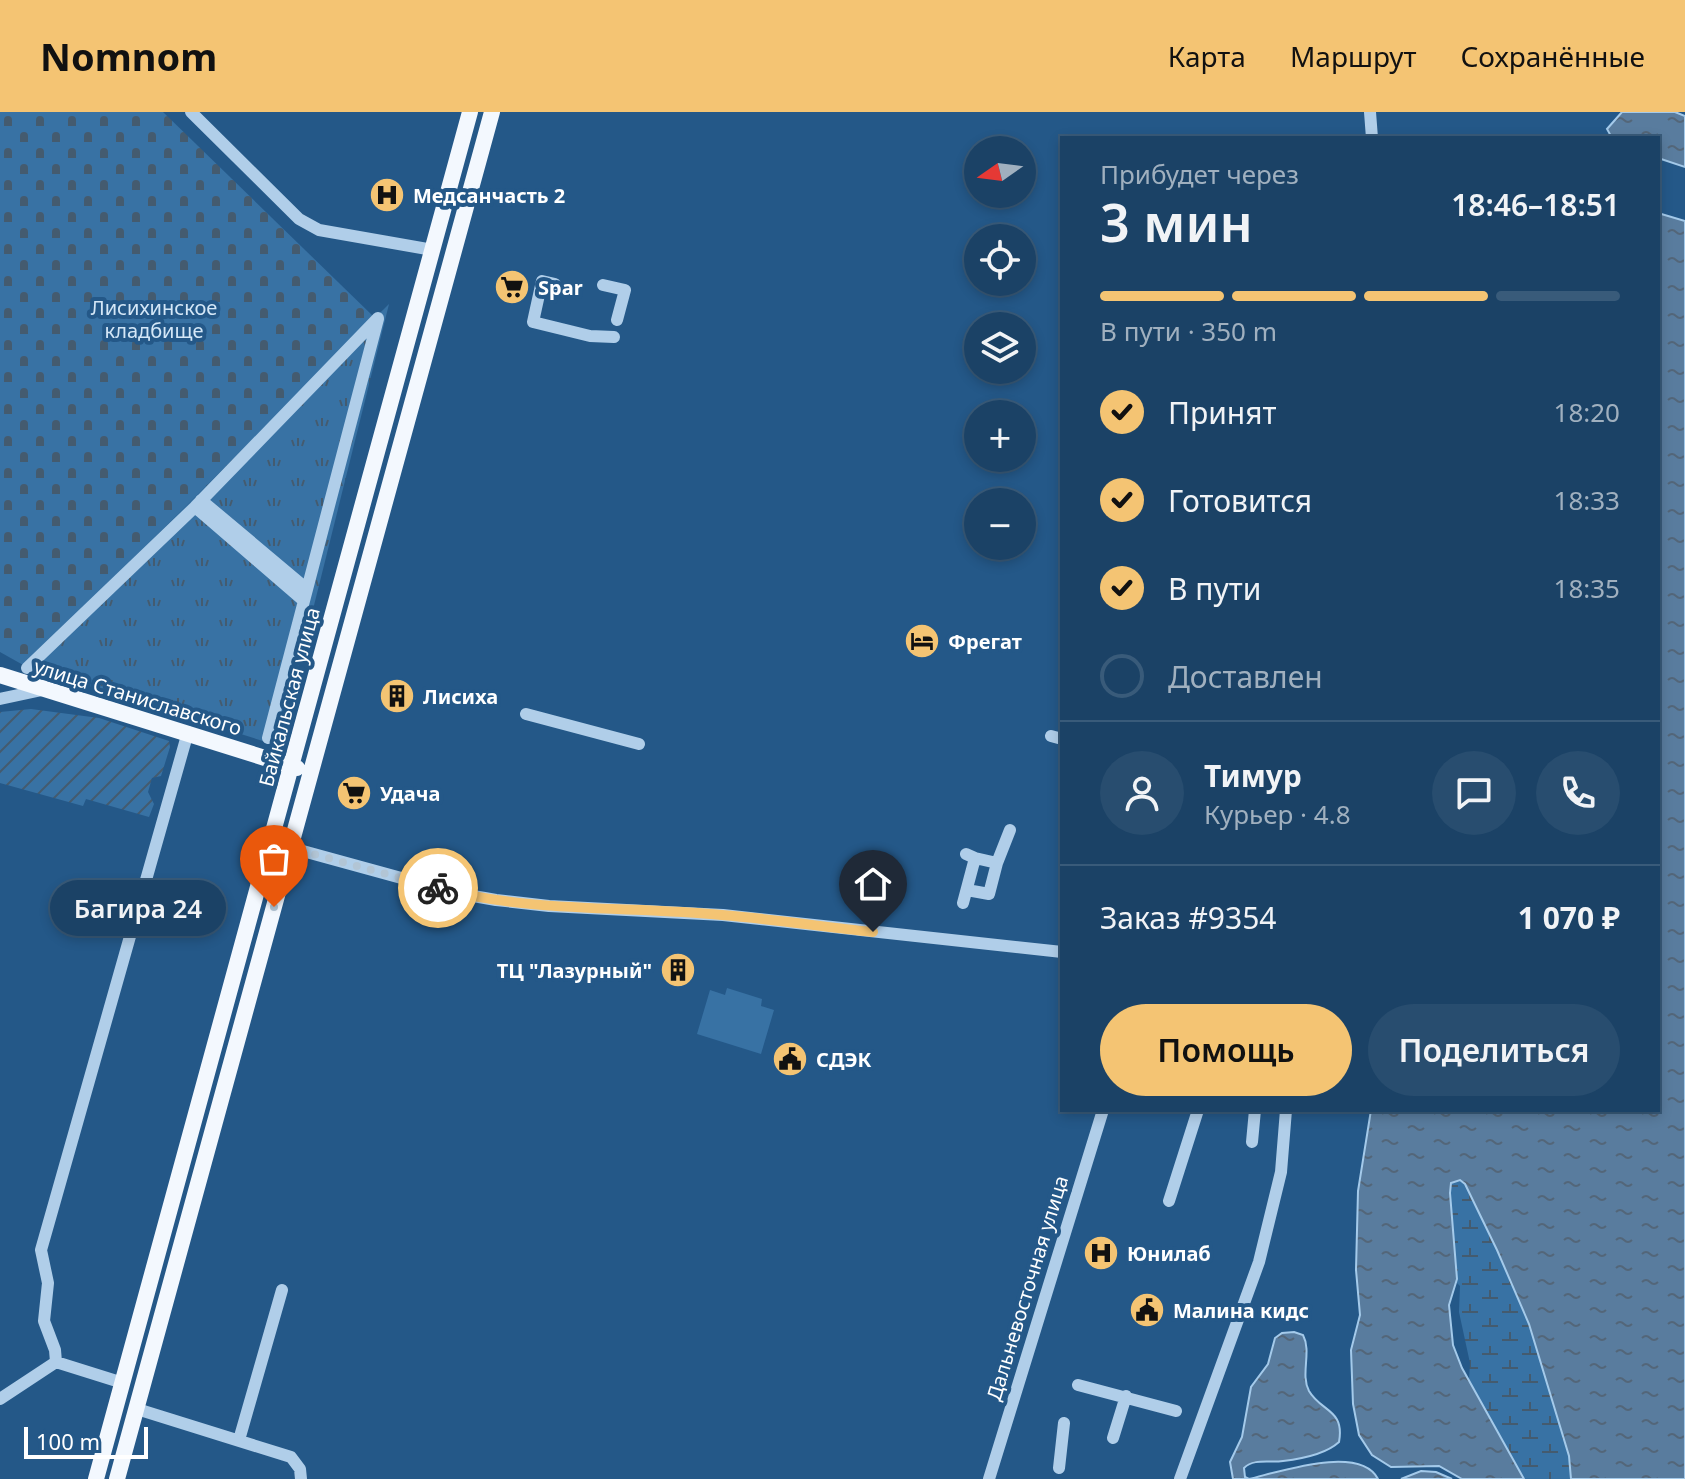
<!DOCTYPE html>
<html lang="ru">
<head>
<meta charset="utf-8">
<style>
  :root { --surface:#1b4266; --page:#284d6f; --text:#f1f3f6; --muted:#a0b0bf; --line:#395b7a; --accent:#f4c473 }
  body { margin:0; font-family:"Noto Sans",sans-serif; background:var(--page); color:var(--text); height:100vh; display:flex; flex-direction:column; font-size:30px; white-space:nowrap }
  * { box-sizing:border-box; margin:0 }
  p { font-size:26px; color:var(--muted) }
  .icon { flex:none; width:44px; height:44px; fill:none; stroke:currentColor; stroke-width:2; stroke-linecap:round; stroke-linejoin:round }
  .map { position:relative; flex:1; overflow:hidden }
  .details { position:absolute; left:1060px; top:24px; width:600px; height:976px; display:flex; flex-direction:column; background:var(--surface); border-radius:0px; box-shadow:0 4px 12px #0003,0 0 0 2px var(--line) }
  .details>* { flex:none }
  .needle { width:52px; rotate:256deg }
  .tools { position:absolute; left:964px; top:24px; display:grid; gap:16px }
  .tools a { display:grid; place-items:center; width:72px; height:72px; border-radius:50%; background:var(--surface); box-shadow:0 4px 12px #0003,0 0 0 2px var(--line); font-size:40px }
  .scale { position:absolute; left:24px; bottom:20px; width:124px; box-sizing:border-box; padding-left:8px; border:4px solid #fff; border-top:0; font-size:22px; line-height:28px; white-space:nowrap; color:#fff; -webkit-text-stroke:6px #245888; paint-order:stroke }
  .pin { position:absolute; display:grid; place-items:center; width:68px; height:68px; color:#fff; margin:-82px -34px; border-radius:50% 50% 50% 0; rotate:-45deg; box-shadow:0 0 8px #0007 }
  .pin .icon { rotate:45deg }
  .courier { position:absolute; display:grid; place-items:center; width:80px; height:80px; margin:-40px; border:6px solid #f4c473; border-radius:50%; background:#fff; color:#222; box-shadow:0 2px 10px #0007 }
  .bubble { position:absolute; height:56px; border-radius:28px; background:var(--surface); box-shadow:0 4px 12px #0003,0 0 0 2px var(--line); font-size:26px; font-weight:600; line-height:56px; text-align:center }
  .summary em { font-style:normal; font-weight:600 }
  .summary div { display:flex; flex-direction:column-reverse }
  .summary { display:flex; align-items:center; justify-content:space-between; height:136px; padding:0 40px }
  h1 { font-size:52px; font-weight:600; line-height:60px }
  .bar { display:grid; grid-template-columns:repeat(4,1fr); gap:12px 8px; align-content:center; height:96px; padding:0 40px }
  .bar i { height:10px; border-radius:6px; background:var(--line) }
  .bar .current { background:var(--accent) }
  .bar p { grid-column:span 4 }
  .line { display:flex; align-items:center; gap:20px; padding:0 40px; border-top:2px solid var(--line) }
  .line div { flex:1 }
  .round { display:grid; place-items:center; flex:none; width:84px; height:84px; border-radius:42px; background:var(--page) }
  ol { padding:0 40px; list-style:none }
  li { display:flex; align-items:center; gap:24px; height:88px }
  li p { margin-inline-start:auto }
  li .icon { padding:8px; border-radius:50%; background:var(--accent); color:#111; stroke-width:4 }
  li:last-child { color:var(--muted) }
  li i { width:44px; height:44px; border:4px solid var(--line); border-radius:50% }
  .primary-button { display:flex; gap:16px; margin-top:auto; padding:16px 40px }
  .primary-button a { flex:1; height:92px; border-radius:48px; background:var(--accent); color:#111; font-size:32px; font-weight:600; line-height:92px; text-align:center }
  .primary-button a+a { background:var(--page); color:var(--text) }
  header { display:flex; align-items:center; gap:48px; box-sizing:border-box; height:112px; padding:0 40px; background:var(--accent); color:#111 }
  header strong { font-size:38px }
  nav { display:flex; gap:44px; margin-inline-start:auto; font-size:28px }
  .map>svg:first-child { display:block }
</style>
</head>
<body>
<header>
<strong>Nomnom</strong>
<nav><a>Карта</a><a>Маршрут</a><a>Сохранённые</a></nav>
</header>
<div class="map">
<svg width="1685" height="1367" viewBox="0 0 1685 1367">
  <defs>
    <pattern id="wetland-marsh" width="20" height="14" patternUnits="userSpaceOnUse" patternTransform="scale(2)"><rect width="20" height="14" fill="#3872a4"/><path d="M1 5h8M5 5V1M11 12h8M15 12V8" fill="none" stroke="#445b6f"/></pattern>
    <pattern id="cemetery-stones" width="16" height="16" patternUnits="userSpaceOnUse" patternTransform="scale(2)"><rect width="16" height="16" fill="#3872a4"/><path d="M2 7V4a2 2 0 0 1 4 0v3zM10 15v-3a2 2 0 0 1 4 0v3z" fill="#445b6f"/></pattern>
    <pattern id="park-tufts" width="24" height="20" patternUnits="userSpaceOnUse" patternTransform="scale(2)"><rect width="24" height="20" fill="#3872a4"/><path d="M3 7l-1-3M5 7V3M7 7l1-3M15 17l-1-3M17 17v-4M19 17l1-3" fill="none" stroke="#445b6f"/></pattern>
    <pattern id="garden-furrows" width="10" height="10" patternUnits="userSpaceOnUse" patternTransform="scale(2)"><rect width="10" height="10" fill="#3872a4"/><path d="M-1 1l2-2M0 10L10 0M9 11l2-2" fill="none" stroke="#445b6f"/></pattern>
    <pattern id="water-ripples" width="26" height="14" patternUnits="userSpaceOnUse" patternTransform="scale(2)"><rect width="26" height="14" fill="#597c9e"/><path d="M2 4q2-2 4 0t4 0M15 11q2-2 4 0t4 0" fill="none" stroke="#536679"/></pattern>
  </defs>
  <rect width="100%" height="100%" fill="#245888"/>
  <path fill="#3872a4" d="M727,876l35,11 -1,7 13,4 -13,44 -64,-20 13,-44 15,5z"/>
  <path fill="url(#wetland-marsh)" d="M1461,1068l4,4 32,66 32,74 40,132 2,23h-47l-55,-99 1,-17 -11,-51 1,-26 -4,-4 -6,-89 1,-10z"/>
  <path fill="url(#cemetery-stones)" d="M0,0h163l212,206 -350,348 -25,-14z"/>
  <path fill="url(#park-tufts)" d="M389,192l-110,442 -254,-80z"/>
  <path fill="url(#garden-furrows)" d="M31,597l68,9 70,23 1,6 -9,29 -9,2 -4,14 6,12 -5,13 -63,-18 -3,7 -83,-23v-71z"/>
  <path fill="url(#water-ripples)" stroke="#a4caea" stroke-width="2" d="M1622,0h53l10,4v51l-27,-9v-20h-46l-5,-9z
    M1658,101l27,8v1258h-114l-2,-23 -40,-132 -32,-74 -32,-66 -5,-4 -9,3 -1,10 7,86 -8,26 4,40 9,23 62,111h-62l-23,-13 -48,1 -19,-12 -13,-20 -6,-31 -2,-54 9,-35 -4,-45 2,-79 13,-81h287z
    M1294,1220l9,3c9,17 -3,39 6,56 12,21 36,18 30,51 -13,12 -39,17 -56,19 -14,2 -29,-3 -39,7l1,9 4,2c30,-7 111,-35 129,0h-145l-3,-17 12,-25 9,-50 17,-23 7,-26 7,-5z
    M1421,1359l15,1 16,7h-51z"/>
  <g fill="none" stroke-linecap="round" stroke-linejoin="round">
    <path stroke="#b0cee9" stroke-width="12" d="M191,0l108,107 20,11 114,20
      M1370,0l2,26
      M555,172l-13,-3 -9,41 57,14 24,1
      M603,173l22,5 -8,30
      M201,388l106,89
      M195,395l109,94
      M27,556l168,-161 183,-189
      M0,587l42,-9
      M526,602l113,30
      M1051,624l11,3
      M268,626l110,-419
      M270,730l186,51 40,7 53,6 174,9 339,37
      M997,751l13,-33
      M967,778l22,4 8,-31 -22,-5
      M963,791l12,-45 -9,-4
      M1252,1030l3,-32
      M1169,1089l29,-91
      M56,1250l-1,-12 -11,-29 4,-38 -7,-33 147,-518
      M1078,1273l98,26
      M0,1287l56,-37 67,21
      M137,1297l154,48 9,12 1,10
      M1113,1326l13,-42
      M239,1328l43,-150
      M1059,1356l5,-45
      M989,1367l114,-369
      M1180,1367l79,-217 22,-90 5,-62"/>
    <path stroke="#f3f8fe" stroke-width="16" d="M0,563l297,93
      M96,1367l374,-1367
      M117,1367l375,-1367"/>
  </g>
  <g fill="none" stroke-linecap="round" stroke-linejoin="round">
    <path stroke="#b2c5d5" stroke-width="8" stroke-dasharray="0 14.4" d="M274,795l17,-59 147,40"/>
    <path stroke="#f4c473" stroke-width="10" d="M438,776c92,25 190,18 284,27 51,4 101,12 151,17"/>
  </g>
  <defs>
    <g id="hospital-disc" transform="scale(1.8)"><circle r="9.5" fill="#f4c473" stroke="#245888"/><path d="M-5-5h3v3.5h4V-5h3V5h-3V1.5h-4V5h-3Z" fill="#111"/></g>
    <g id="supermarket-disc" transform="scale(1.8)"><circle r="9.5" fill="#f4c473" stroke="#245888"/><path d="M-6-5.5h2.5l.6 2H6L4.5 2H-2.5L-4.4-4H-6ZM-1.5 3.2a1.3 1.3 0 1 0 .1 0ZM3 3.2a1.3 1.3 0 1 0 .1 0Z" fill="#111"/></g>
    <g id="hotel-disc" transform="scale(1.8)"><circle r="9.5" fill="#f4c473" stroke="#245888"/><path d="M-6-4.5h1.5V1H6V5H4.5V3h-9V5H-6ZM-4 0a1.8 1.8 0 1 1 3.6 0ZM.5 0V-2.5h3Q6-2.5 6 0Z" fill="#111"/></g>
    <g id="building-disc" transform="scale(1.8)"><circle r="9.5" fill="#f4c473" stroke="#245888"/><path d="M-4-6H4V6H1V3H-1V6H-4ZM-2.5-4.3h1.7v1.8h-1.7ZM.8-4.3h1.7v1.8H.8ZM-2.5-1h1.7V.8h-1.7ZM.8-1h1.7V.8H.8Z" fill="#111"/></g>
    <g id="civic-disc" transform="scale(1.8)"><circle r="9.5" fill="#f4c473" stroke="#245888"/><path d="M-.6-6.5H3V-4.5H.6V-3L4-1V1h2V6H-6V1h2V-1L-.6-3ZM-1.2 2.5V6h2.4V2.5Z" fill="#111"/></g>
  </defs>
  <g fill-rule="evenodd">
    <use href="#hospital-disc" x="387" y="83"/>
    <use href="#supermarket-disc" x="512" y="175"/>
    <use href="#hotel-disc" x="922" y="529"/>
    <use href="#building-disc" x="397" y="584"/>
    <use href="#supermarket-disc" x="354" y="681"/>
    <use href="#building-disc" x="678" y="858"/>
    <use href="#civic-disc" x="790" y="947"/>
    <use href="#hospital-disc" x="1101" y="1141"/>
    <use href="#civic-disc" x="1147" y="1198"/>
  </g>
  <g text-anchor="middle" dominant-baseline="central" stroke-width="8" stroke-linejoin="round" paint-order="stroke">
    <g font-size="20" font-weight="bold" fill="#fff" stroke="#245888" text-anchor="start">
      <text x="413" y="83">Медсанчасть 2</text>
      <text x="538" y="175">Spar</text>
      <text x="948" y="529">Фрегат</text>
      <text x="423" y="584">Лисиха</text>
      <text x="380" y="681">Удача</text>
      <text x="652" y="858" text-anchor="end">ТЦ "Лазурный"</text>
      <text x="816" y="947">СДЭК</text>
      <text x="1127" y="1141">Юнилаб</text>
      <text x="1173" y="1198">Малина кидс</text>
    </g>
    <g font-size="20" fill="#d4e7f7" stroke="#245888">
      <text x="154" y="195">Лисихинское<tspan x="154" dy="23">кладбище</tspan></text>
    </g>
    <g font-size="20" fill="#fff" stroke="#245888">
      <text transform="translate(138 585) rotate(17)">улица Станиславского</text>
      <text transform="translate(289 585) rotate(-75)">Байкальская улица</text>
      <text transform="translate(1027 1176) rotate(-73)">Дальневосточная улица</text>
    </g>
  </g>
</svg>
<div class="tools">
<a><svg class="needle" viewBox="-14 -14 28 28"><path d="M0-13l5 13h-10z" fill="#e53935"/><path d="M0 13l5-13h-10z" fill="#a0b0bf"/></svg></a>
<a><svg class="icon" aria-label="locate" viewBox="0 0 24 24"><circle cx="12" cy="12" r="6"/><path d="M12 2v4M12 18v4M2 12h4M18 12h4"/></svg></a>
<a><svg class="icon" aria-label="layers" viewBox="0 0 24 24"><path d="M12 4l9 5-9 5-9-5zM3 14l9 5 9-5"/></svg></a>
<a>+</a>
<a>−</a>
</div>
<div class="scale">100 m</div>
<div class="pin" style="left:274px;top:795px;background:#ea580c"><svg class="icon" aria-label="bag" viewBox="0 0 24 24"><path d="M5 8h14l-1 12H6zM9 8a3 3 0 0 1 6 0"/></svg></div>
<div class="pin" style="left:873px;top:820px;background:#1f2937"><svg class="icon" aria-label="home" viewBox="0 0 24 24"><path d="M3 11l9-7 9 7M6 9v11h12V9"/></svg></div>
<div class="courier" style="left:438px;top:776px"><svg class="icon" aria-label="bike" viewBox="0 0 24 24"><circle cx="6" cy="16" r="4"/><circle cx="18" cy="16" r="4"/><path d="M6 16l4-8h5l3 8M10 8l3 8H6M13 5h3"/></svg></div>
<div class="bubble" style="left:50px;top:768px;width:176px">Багира 24</div>
<section class="details">
<div class="summary"><div><h1>3 мин</h1><p>Прибудет через</p></div><em>18:46–18:51</em></div>
<div class="bar"><i class="current"></i><i class="current"></i><i class="current"></i><i></i><p>В пути · 350 m</p></div>
<ol>
<li><svg class="icon" aria-label="check" viewBox="0 0 24 24"><path d="M5 12l5 5 9-10"/></svg>Принят<p>18:20</p></li>
<li><svg class="icon" aria-label="check" viewBox="0 0 24 24"><path d="M5 12l5 5 9-10"/></svg>Готовится<p>18:33</p></li>
<li><svg class="icon" aria-label="check" viewBox="0 0 24 24"><path d="M5 12l5 5 9-10"/></svg>В пути<p>18:35</p></li>
<li><i></i>Доставлен</li>
</ol>
<div class="line" style="height:144px"><a class="round"><svg class="icon" aria-label="person" viewBox="0 0 24 24"><circle cx="12" cy="8" r="4"/><path d="M4 21q1-7 8-7t8 7"/></svg></a><div><b>Тимур</b><p>Курьер · 4.8</p></div><a class="round"><svg class="icon" aria-label="chat" viewBox="0 0 24 24"><path d="M4 5h16v11H9l-5 4z"/></svg></a><a class="round"><svg class="icon" aria-label="phone" viewBox="0 0 24 24"><path d="M5 4h4l2 5-3 2q2 4 5 5l2-3 5 2v4C11 20 4 13 5 4z"/></svg></a></div>
<div class="line" style="height:104px"><div>Заказ #9354</div><b>1 070 ₽</b></div>
<div class="primary-button"><a>Помощь</a><a>Поделиться</a></div>
</section>
</div>
</body>
</html>
